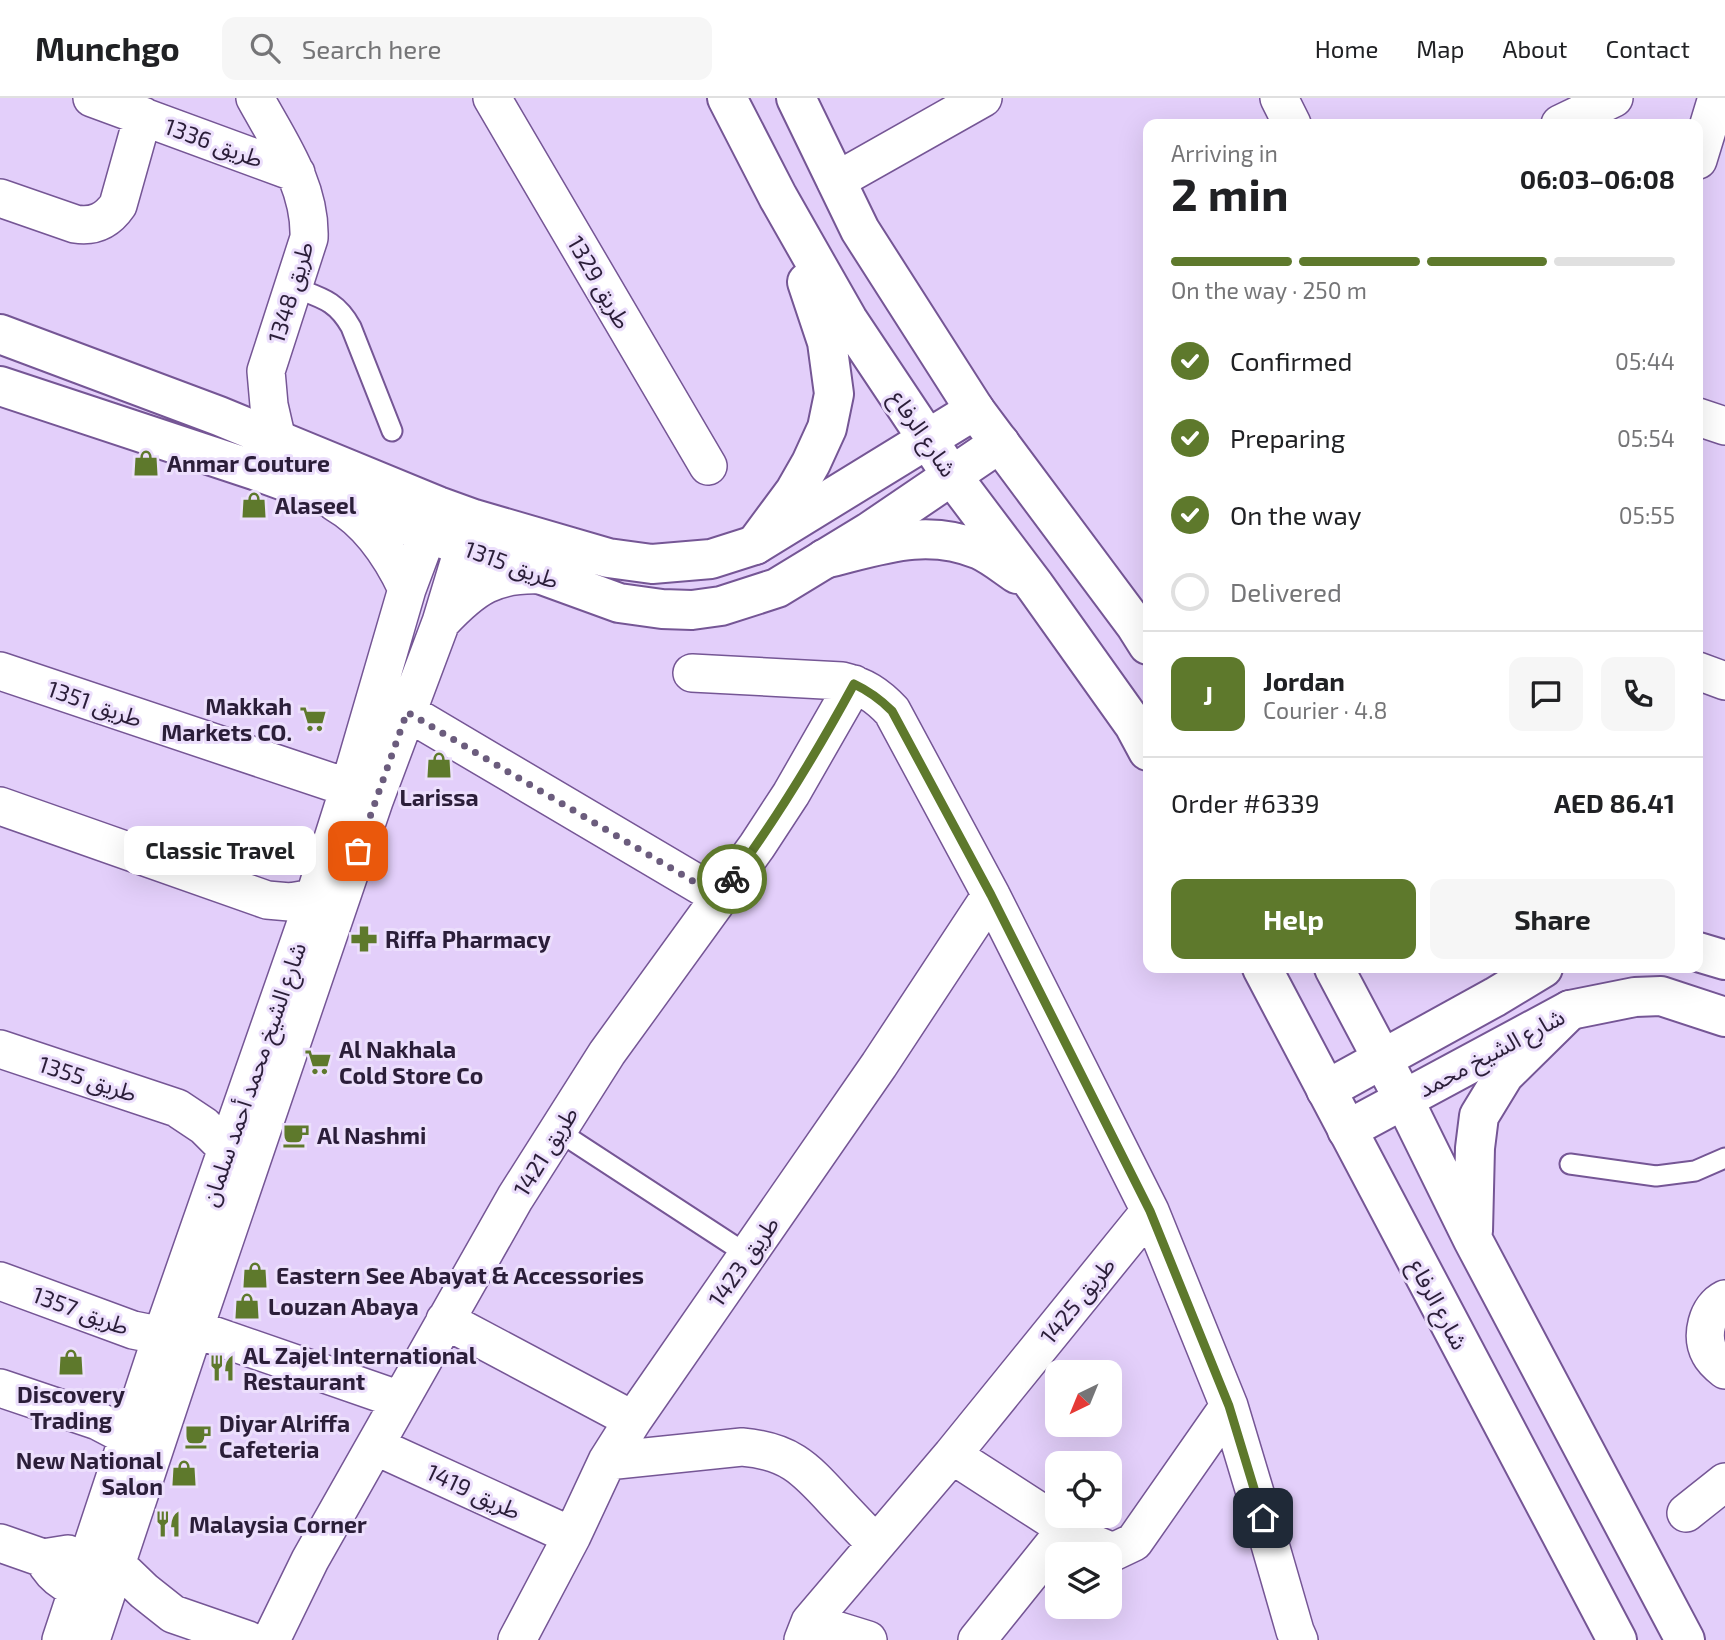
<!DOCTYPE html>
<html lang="en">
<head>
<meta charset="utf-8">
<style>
  :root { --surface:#fff; --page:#f6f6f6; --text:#202124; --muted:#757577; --line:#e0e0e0; --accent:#5e792c }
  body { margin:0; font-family:"Exo 2","Noto Sans Arabic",sans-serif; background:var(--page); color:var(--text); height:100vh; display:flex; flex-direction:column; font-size:26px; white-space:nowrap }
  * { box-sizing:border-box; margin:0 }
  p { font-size:23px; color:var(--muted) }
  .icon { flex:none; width:38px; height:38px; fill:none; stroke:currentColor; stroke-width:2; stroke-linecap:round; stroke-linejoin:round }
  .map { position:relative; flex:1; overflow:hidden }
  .details { position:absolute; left:1143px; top:21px; width:560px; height:854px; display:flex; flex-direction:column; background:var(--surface); border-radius:14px; box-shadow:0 7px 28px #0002 }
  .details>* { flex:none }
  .needle { width:46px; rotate:223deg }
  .tools { position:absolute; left:1045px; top:1262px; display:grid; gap:14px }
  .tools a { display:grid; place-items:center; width:77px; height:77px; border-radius:14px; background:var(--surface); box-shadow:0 7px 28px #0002; font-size:35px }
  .pin { position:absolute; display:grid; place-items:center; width:60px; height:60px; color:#fff; margin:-30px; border-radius:14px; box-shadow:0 4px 10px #0006 }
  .courier { position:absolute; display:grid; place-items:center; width:70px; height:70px; margin:-35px; border:5px solid #5e792c; border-radius:50%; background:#fff; color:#222; box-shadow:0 2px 9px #0007 }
  .bubble { position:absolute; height:49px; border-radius:14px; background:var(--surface); box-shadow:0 7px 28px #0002; font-size:23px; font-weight:700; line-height:49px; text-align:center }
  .headline em { font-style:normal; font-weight:700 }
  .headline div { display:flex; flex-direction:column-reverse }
  .headline { display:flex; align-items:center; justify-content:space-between; height:119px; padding:0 28px }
  h1 { font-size:46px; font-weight:700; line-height:52px }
  .bar { display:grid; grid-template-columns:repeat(4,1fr); gap:10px 7px; align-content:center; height:84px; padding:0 28px }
  .bar i { height:9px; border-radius:5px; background:var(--line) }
  .bar .active { background:var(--accent) }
  .bar p { grid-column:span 4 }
  .line { display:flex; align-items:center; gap:18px; padding:0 28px; border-top:2px solid var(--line) }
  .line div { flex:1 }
  .round { display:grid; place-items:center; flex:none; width:74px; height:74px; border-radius:14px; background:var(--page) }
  ol { padding:0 28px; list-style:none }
  li { display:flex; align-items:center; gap:21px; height:77px }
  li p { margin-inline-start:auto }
  li .icon { padding:7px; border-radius:50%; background:var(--accent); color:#fff; stroke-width:4 }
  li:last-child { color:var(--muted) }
  li i { width:38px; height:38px; border:4px solid var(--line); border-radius:50% }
  .action { display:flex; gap:14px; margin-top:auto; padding:14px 28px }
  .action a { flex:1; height:80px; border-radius:14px; background:var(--accent); color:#fff; font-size:28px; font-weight:700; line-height:80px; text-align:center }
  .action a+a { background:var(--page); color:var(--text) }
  header { display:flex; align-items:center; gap:42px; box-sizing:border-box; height:98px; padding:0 35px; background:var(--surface); border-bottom:2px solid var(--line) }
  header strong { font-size:33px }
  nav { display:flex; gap:38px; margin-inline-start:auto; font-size:24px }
  .search { width:490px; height:63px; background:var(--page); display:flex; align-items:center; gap:18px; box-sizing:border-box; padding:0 24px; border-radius:14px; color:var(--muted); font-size:26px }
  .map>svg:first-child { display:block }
</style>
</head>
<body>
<header>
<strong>Munchgo</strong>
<div class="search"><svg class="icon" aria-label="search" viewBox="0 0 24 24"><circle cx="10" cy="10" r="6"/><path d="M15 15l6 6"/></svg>Search here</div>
<nav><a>Home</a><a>Map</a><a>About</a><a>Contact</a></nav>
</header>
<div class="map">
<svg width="1725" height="1542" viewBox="0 0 1725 1542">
  <rect width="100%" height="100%" fill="#e3cffa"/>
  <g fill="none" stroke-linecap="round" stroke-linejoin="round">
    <g stroke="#755695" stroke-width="23">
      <path id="lane" d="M293,189c28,11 43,13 58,40l41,104
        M558,1033l190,124
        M1570,1066l86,12 39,-5 30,-13"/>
    </g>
    <g stroke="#755695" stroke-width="40">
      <path id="street" d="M92,0l204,75
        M255,0c24,44 56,88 54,140l-43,133 3,34 8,35
        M492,0l216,368
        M1279,0l13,26
        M1560,26l54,-26
        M1698,62l17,-56
        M836,83l147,-83
        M0,100l75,26c19,3 32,-3 43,-19l25,-89
        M1698,319l27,9
        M336,405c33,19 55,52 71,86
        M442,523c32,-34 52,-48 100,-46
        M0,573l349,117
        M1698,573l27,10
        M692,575l150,8c21,5 35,14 50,30l99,184 159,316 79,195 27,90 39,135 4,9
        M407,614l313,185
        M0,708l267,94 23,2 24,-4
        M0,951l177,59 27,18 23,23
        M0,1183l133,49 15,3 15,-1
        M1725,1201c-18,9 -25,37 -15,55 3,6 10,12 15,16
        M445,1222l188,100
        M195,1231l205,71
        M0,1290l98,33 21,11 8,8
        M375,1348l197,90
        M952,1357l130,84 31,13 21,-10 95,-136
        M607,1363l135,-14c46,4 62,20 92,53 14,15 28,30 42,44
        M1686,1415l39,-31
        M0,1445l43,15 25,-4
        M43,1460c13,25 30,29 55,37
        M117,1467l27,26 29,23 75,26
        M810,1524l58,18
        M61,1542l102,-308 146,-418 40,-126 58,-199 31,-83
        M91,1542l105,-316 178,-523 67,-179 23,-76 10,-27
        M271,1542l39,-80 205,-362 92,-145 150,-207 34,-52 63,-110
        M517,1542l55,-104 35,-75 26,-41 246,-355 112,-170
        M803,1542l7,-18 142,-167 198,-244
        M977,1542l90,-112"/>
    </g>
    <g stroke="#755695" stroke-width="42">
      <path id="secondary" d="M0,236l219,82 219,90 36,13 134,39 44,6 59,-5 44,-14 220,-135
        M0,288l254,84 365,133 43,6 30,1 29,-4 56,-18 92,-56 131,-89
        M1698,854l27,8
        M1326,992l169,-93 48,-29
        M1347,1032l223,-120 65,-13 26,-1 64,21"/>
    </g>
    <g stroke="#755695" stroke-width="42">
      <path id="primary" d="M727,0l51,99 70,123 104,156 83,110 99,139 14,26
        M796,0l64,132 115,180 161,216 12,19
        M755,447l40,-54 16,-28 16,-35 7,-34 -7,-52 -20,-60
        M824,461c54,-13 101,-32 156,-9 13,6 25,16 37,24
        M1262,870l355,672
        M1334,870l69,130 70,142 212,400
        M1473,1133l2,-83 4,-32 25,-41 66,-65"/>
    </g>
    <use href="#lane" stroke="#fff" stroke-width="19"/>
    <use href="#street" stroke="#fff" stroke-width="37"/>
    <use href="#secondary" stroke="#fff" stroke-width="38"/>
    <use href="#primary" stroke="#fff" stroke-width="38"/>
  </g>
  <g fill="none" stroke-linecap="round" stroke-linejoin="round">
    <path stroke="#6b5c7d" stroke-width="7" stroke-dasharray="0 12.6" d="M358,753l49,-139 313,185 12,-18"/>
    <path stroke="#5e792c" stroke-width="9" d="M732,781c46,-62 85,-127 122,-195 15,7 26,15 38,27l99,184 159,316 79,195 34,112"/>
  </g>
  <defs>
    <g id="shop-bare" transform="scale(2.1)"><path d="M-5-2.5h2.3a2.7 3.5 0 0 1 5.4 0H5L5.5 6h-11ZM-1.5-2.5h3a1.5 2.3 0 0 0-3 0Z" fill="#5e792c" stroke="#ecdffc" stroke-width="2.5" paint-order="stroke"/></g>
    <g id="supermarket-bare" transform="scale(2.1)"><path d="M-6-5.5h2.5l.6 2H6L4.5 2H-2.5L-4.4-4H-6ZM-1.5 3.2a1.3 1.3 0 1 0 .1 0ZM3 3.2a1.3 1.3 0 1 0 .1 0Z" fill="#5e792c" stroke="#ecdffc" stroke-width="2.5" paint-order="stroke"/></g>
    <g id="pharmacy-bare" transform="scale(2.1)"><path d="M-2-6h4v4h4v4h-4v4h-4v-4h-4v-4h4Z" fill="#5e792c" stroke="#ecdffc" stroke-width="2.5" paint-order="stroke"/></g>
    <g id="cafe-bare" transform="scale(2.1)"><path d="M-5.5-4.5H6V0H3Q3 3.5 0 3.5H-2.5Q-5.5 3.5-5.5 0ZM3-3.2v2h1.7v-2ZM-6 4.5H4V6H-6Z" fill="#5e792c" stroke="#ecdffc" stroke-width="2.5" paint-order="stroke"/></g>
    <g id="restaurant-bare" transform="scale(2.1)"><path d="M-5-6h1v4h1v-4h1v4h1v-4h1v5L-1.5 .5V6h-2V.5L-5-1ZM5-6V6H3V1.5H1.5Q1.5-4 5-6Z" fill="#5e792c" stroke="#ecdffc" stroke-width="2.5" paint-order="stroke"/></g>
  </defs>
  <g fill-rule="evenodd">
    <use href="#shop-bare" x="146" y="365"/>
    <use href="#shop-bare" x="254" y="407"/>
    <use href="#supermarket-bare" x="313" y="621"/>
    <use href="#shop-bare" x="439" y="667"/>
    <use href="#pharmacy-bare" x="364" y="841"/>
    <use href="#supermarket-bare" x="318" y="964"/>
    <use href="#cafe-bare" x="296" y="1037"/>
    <use href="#shop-bare" x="255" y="1177"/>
    <use href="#shop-bare" x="247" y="1208"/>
    <use href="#shop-bare" x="71" y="1264"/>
    <use href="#restaurant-bare" x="222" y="1270"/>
    <use href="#cafe-bare" x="198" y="1338"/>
    <use href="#shop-bare" x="184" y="1375"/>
    <use href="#restaurant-bare" x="168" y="1426"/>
  </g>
  <g text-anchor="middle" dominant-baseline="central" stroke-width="6" stroke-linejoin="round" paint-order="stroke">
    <g font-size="23" fill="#2b1e39" stroke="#ecdffc">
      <text transform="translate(214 44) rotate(20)">طريق 1336</text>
      <text transform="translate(600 184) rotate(60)">طريق 1329</text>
      <text transform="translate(290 194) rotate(-73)">طريق 1348</text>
      <text transform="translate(924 335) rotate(56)">شارع الرفاع</text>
      <text transform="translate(512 466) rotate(20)">طريق 1315</text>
      <text transform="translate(95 605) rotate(19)">طريق 1351</text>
      <text transform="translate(1491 954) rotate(-28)">شارع الشيخ محمد</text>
      <text transform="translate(253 976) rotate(-71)">شارع الشيخ محمد أحمد سلمان</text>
      <text transform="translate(88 980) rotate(18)">طريق 1355</text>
      <text transform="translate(545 1053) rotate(-58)">طريق 1421</text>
      <text transform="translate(743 1163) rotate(-55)">طريق 1423</text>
      <text transform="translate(1077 1202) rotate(-51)">طريق 1425</text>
      <text transform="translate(1439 1206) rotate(62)">شارع الرفاع</text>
      <text transform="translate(81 1212) rotate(20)">طريق 1357</text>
      <text transform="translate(474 1393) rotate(25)">طريق 1419</text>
    </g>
    <g font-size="23" font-weight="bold" fill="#2b1e39" stroke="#ecdffc" text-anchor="start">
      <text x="167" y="365">Anmar Couture</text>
      <text x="275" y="407">Alaseel</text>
      <text x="292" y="608" text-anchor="end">Makkah<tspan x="292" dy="26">Markets CO.</tspan></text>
      <text x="439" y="699" text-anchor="middle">Larissa</text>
      <text x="385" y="841">Riffa Pharmacy</text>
      <text x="339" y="951">Al Nakhala<tspan x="339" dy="26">Cold Store Co</tspan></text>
      <text x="317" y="1037">Al Nashmi</text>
      <text x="276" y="1177">Eastern See Abayat &amp; Accessories</text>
      <text x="268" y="1208">Louzan Abaya</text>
      <text x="243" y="1257">AL Zajel International<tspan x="243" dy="26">Restaurant</tspan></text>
      <text x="71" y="1296" text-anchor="middle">Discovery<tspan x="71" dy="26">Trading</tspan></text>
      <text x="219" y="1325">Diyar Alriffa<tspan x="219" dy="26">Cafeteria</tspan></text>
      <text x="163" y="1362" text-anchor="end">New National<tspan x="163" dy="26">Salon</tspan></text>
      <text x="189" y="1426">Malaysia Corner</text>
    </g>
  </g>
</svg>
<div class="tools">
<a><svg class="needle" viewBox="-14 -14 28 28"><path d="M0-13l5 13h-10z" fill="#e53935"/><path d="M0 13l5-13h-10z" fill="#757577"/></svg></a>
<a><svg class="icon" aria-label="locate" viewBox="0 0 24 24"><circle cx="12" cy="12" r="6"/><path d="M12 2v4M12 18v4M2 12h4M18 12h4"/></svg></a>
<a><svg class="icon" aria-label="layers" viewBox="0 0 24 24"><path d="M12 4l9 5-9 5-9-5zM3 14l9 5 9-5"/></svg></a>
</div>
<div class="pin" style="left:358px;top:753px;background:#ea580c"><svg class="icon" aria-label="bag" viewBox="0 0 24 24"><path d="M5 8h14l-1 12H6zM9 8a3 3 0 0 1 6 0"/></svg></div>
<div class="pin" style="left:1263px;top:1420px;background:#1f2937"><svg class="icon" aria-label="home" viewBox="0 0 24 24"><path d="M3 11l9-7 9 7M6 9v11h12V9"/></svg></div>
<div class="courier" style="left:732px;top:781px"><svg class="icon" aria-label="bike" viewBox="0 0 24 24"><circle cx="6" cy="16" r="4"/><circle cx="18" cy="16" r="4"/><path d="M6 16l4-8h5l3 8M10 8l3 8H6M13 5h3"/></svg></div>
<div class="bubble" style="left:124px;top:728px;width:192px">Classic Travel</div>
<section class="details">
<div class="headline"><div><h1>2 min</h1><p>Arriving in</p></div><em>06:03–06:08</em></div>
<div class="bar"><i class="active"></i><i class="active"></i><i class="active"></i><i></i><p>On the way · 250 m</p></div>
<ol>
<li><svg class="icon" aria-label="check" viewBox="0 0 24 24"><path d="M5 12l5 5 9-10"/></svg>Confirmed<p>05:44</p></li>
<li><svg class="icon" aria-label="check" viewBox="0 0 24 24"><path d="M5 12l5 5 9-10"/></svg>Preparing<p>05:54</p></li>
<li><svg class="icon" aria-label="check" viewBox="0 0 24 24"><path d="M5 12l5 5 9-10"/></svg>On the way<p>05:55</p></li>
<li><i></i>Delivered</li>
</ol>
<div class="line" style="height:126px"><b class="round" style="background:var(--accent);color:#fff">J</b><div><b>Jordan</b><p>Courier · 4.8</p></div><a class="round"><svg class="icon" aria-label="chat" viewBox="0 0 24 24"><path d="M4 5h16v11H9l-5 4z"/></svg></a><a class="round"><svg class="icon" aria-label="phone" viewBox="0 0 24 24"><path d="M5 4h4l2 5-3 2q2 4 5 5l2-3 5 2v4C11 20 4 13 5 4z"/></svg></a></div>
<div class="line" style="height:91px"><div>Order #6339</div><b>AED 86.41</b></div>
<div class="action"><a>Help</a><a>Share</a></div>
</section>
</div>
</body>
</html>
